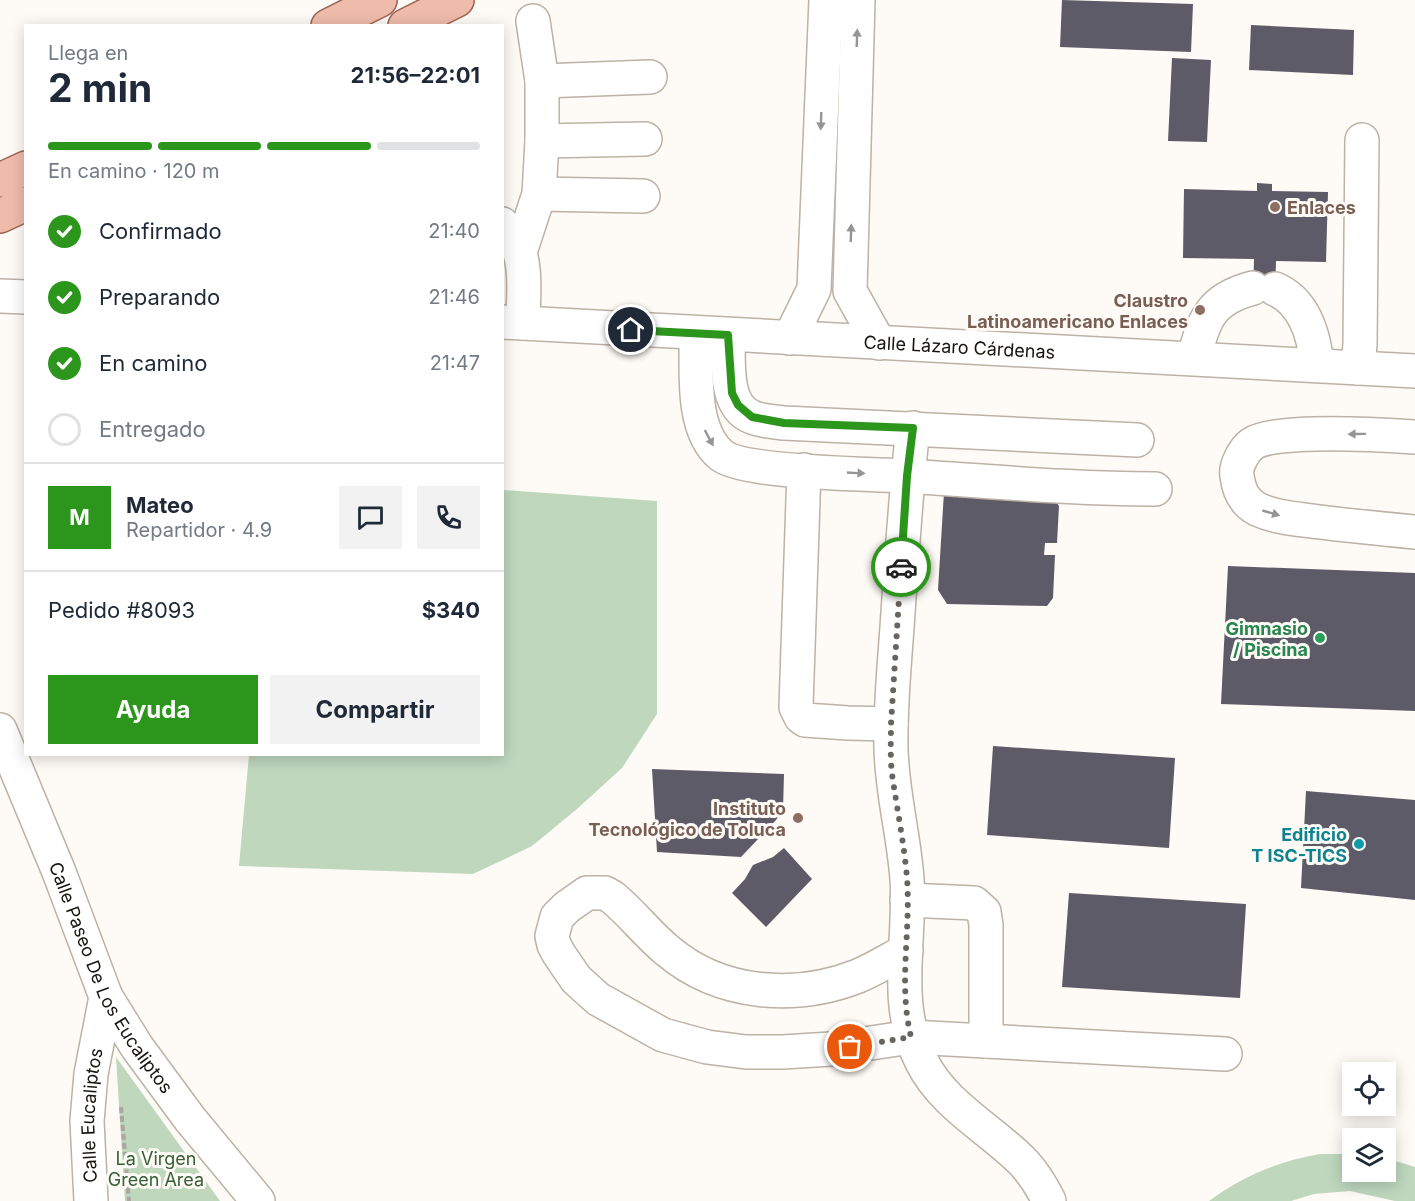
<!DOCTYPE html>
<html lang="es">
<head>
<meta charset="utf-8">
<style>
  :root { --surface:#fff; --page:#f2f2f3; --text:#1f2937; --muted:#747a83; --line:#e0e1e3; --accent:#2c951c }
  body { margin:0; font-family:Inter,sans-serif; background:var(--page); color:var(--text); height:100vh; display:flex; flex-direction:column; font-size:22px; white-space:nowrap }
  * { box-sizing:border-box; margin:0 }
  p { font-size:20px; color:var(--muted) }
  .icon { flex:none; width:33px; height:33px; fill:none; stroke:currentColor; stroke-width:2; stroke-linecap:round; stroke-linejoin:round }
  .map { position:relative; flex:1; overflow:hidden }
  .drawer { position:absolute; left:24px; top:24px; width:480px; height:732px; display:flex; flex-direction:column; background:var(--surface); border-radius:0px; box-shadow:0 3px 15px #0003 }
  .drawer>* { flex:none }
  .tools { position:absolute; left:1342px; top:1062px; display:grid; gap:12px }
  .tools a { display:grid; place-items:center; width:54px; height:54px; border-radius:0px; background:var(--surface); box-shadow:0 3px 15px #0003; font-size:30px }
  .pin { position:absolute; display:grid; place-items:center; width:51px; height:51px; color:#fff; margin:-26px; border:3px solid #fff; border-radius:50%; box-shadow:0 2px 6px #0007 }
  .courier { position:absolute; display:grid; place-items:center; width:60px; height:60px; margin:-30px; border:4px solid #2c951c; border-radius:50%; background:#fff; color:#222; box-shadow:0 2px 8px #0007 }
  .overview em { font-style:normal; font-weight:700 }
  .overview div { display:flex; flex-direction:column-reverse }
  .overview { display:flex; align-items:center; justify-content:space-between; height:102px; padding:0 24px }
  h1 { font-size:39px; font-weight:700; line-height:45px }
  .bar { display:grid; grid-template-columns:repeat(4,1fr); gap:9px 6px; align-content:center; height:72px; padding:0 24px }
  .bar i { height:8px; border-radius:4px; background:var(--line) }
  .bar .selected { background:var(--accent) }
  .bar p { grid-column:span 4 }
  .line { display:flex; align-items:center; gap:15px; padding:0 24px; border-top:2px solid var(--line) }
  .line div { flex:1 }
  .round { display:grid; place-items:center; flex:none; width:63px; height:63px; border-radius:0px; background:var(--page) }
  ol { padding:0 24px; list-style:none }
  li { display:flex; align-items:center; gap:18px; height:66px }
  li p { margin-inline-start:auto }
  li .icon { padding:6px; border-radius:50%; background:var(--accent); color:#fff; stroke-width:4 }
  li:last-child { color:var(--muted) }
  li i { width:33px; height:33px; border:3px solid var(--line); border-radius:50% }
  .primary-button { display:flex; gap:12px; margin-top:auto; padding:12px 24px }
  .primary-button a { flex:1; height:69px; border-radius:0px; background:var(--accent); color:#fff; font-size:24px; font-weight:700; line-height:69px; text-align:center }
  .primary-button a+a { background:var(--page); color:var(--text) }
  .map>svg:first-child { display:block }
</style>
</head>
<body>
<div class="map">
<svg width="1415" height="1201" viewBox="0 0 1415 1201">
  <rect width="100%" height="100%" fill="#fefaf5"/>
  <path fill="#bed7bd" d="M503,490l154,11v213l-35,54 -45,41 -45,37 -59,28 -234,-8 10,-111 253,-1z
    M116,1057l104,144h-95z
    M1320,1154h33v18h33v-14l29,9v34h-20l-45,-10 -36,3 -23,7h-82c34,-25 70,-40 111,-47z"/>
  <path fill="#5d5b68" d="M1062,0l131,4 -2,48 -131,-5z
    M1251,25l103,5 -1,45 -104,-5z
    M1172,58l39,2 -4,82 -39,-1z
    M1257,183l15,1v7l56,1 -2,70 -50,-1 -1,35h-22l1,-37 -71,-1 1,-69 73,2z
    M944,492l109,6 6,8 -2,37h-12l-1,12h11l-2,43 -6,8 -100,-2 -9,-14z
    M1228,566l187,7v138l-194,-7z
    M993,746l182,12 -6,90 -182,-13z
    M652,769l132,5 -1,36 -7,10 -35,37 -84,-5z
    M1306,791l109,9v100l-114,-12z
    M784,848l28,31 -46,48 -34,-34 13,-14 8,-14 20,-8z
    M1069,893l177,11 -6,94 -178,-11z"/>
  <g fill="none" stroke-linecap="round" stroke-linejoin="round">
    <g stroke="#bcb2a6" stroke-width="36">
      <g id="minor">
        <path d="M858,0l-8,291 29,52"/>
        <path d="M542,81l108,-4"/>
        <path d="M542,141l103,-2"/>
        <path d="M539,194l104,2"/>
        <path d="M502,224c4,5 9,10 12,15 14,23 9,58 9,84"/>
        <path d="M520,252l19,-58 3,-53v-60l-9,-60"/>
        <path d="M1275,289c30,13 39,46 42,76"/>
        <path d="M0,296l26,1"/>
        <path id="s1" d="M502,322l913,49"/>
        <path d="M696,333c1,36 -6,96 25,122 22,18 149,19 184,21 83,5 166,13 250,13"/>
        <path d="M728,335c1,24 -5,71 24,82 9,4 22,5 32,6l353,17"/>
        <path d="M790,338l24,-49 12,-289"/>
        <path d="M1194,358c10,-40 17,-59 59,-70"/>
        <path d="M1358,368l2,-24 2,-204"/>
        <path d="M913,428c-7,62 -11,124 -15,185 -3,46 -8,91 -7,136 1,44 13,87 16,130 4,62 -15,125 15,183 22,44 69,67 102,101 11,12 18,24 25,38"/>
        <path d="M1415,437c-31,-2 -140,-9 -163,7 -8,6 -17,22 -15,32 2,15 7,26 20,33 19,9 42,10 63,13 31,4 63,7 95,10"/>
        <path d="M804,470l-8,237 5,10 4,3 43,3 43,1"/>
        <path id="s2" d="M0,730l59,142 47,125 31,50 53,72 68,82"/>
        <path d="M907,900l67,3 10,9 2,13v116"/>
        <path d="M906,951c-16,8 -31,18 -48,25 -63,25 -138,19 -190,-25 -20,-16 -36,-38 -56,-54l-7,-4h-18l-20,14 -10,10 -5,19 2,9 5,9 17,25 22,20 65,36 44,12 39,5h37l48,-3 80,-12 314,17"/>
        <path id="s3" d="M91,1201l-4,-80 4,-47 15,-77"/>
      </g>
    </g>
    <g stroke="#9d6350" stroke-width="36">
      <path id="major" d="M328,26l52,-26
        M405,26l52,-26
        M0,180l26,-12
        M0,216l26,-12"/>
    </g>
    <path stroke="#aaa6a1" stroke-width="4" stroke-dasharray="6 3" stroke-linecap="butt" d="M121,1107l8,94"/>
    <use href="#minor" stroke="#fff" stroke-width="33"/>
    <use href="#major" stroke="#efbbab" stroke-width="33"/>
  </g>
  <defs><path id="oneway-solid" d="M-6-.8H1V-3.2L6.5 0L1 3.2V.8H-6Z" transform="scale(1.5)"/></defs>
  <g fill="#979593">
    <use href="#oneway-solid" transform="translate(857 38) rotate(-88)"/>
    <use href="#oneway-solid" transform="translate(821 121) rotate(92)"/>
    <use href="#oneway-solid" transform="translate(851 233) rotate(-88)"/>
    <use href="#oneway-solid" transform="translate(1357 434) rotate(179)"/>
    <use href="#oneway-solid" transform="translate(709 438) rotate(62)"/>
    <use href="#oneway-solid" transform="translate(856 473) rotate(3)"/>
    <use href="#oneway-solid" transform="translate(1271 513) rotate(16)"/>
  </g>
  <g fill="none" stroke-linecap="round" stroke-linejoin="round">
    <path stroke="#686460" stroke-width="6" stroke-dasharray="0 10.8" d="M850,1047l61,-10c-13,-53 0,-105 -4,-159 -3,-35 -10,-69 -15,-104 -2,-17 -1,-34 -1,-50l10,-157"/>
    <path stroke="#2c951c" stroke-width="8" d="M631,330l97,5 4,58 6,12 14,12 32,6 129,5 -6,48 -6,91"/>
  </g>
  <g fill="#8d6e63" stroke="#fefaf5" stroke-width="2">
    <circle cx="1275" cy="207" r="6"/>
    <circle cx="1200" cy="310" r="6"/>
    <circle cx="798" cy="818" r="6"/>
  </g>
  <circle fill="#2e9e5b" stroke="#fefaf5" stroke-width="2" cx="1320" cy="638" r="6"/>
  <circle fill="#0f9aa8" stroke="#fefaf5" stroke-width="2" cx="1359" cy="844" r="6"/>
  <g text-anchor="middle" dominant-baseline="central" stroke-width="6" stroke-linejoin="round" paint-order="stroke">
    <g font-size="18" font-weight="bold" fill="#785e54" stroke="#fefaf5" text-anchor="end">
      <text x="1287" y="207" text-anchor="start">Enlaces</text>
      <text x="1188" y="300">Claustro<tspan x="1188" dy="21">Latinoamericano Enlaces</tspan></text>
      <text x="786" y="808">Instituto<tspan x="786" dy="21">Tecnológico de Toluca</tspan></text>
    </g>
    <g font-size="18" fill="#171410" stroke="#fefaf5">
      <text stroke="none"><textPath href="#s1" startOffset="458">Calle Lázaro Cárdenas</textPath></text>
      <text stroke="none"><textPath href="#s2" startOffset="272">Calle Paseo De Los Eucaliptos</textPath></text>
      <text stroke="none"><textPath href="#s3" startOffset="86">Calle Eucaliptos</textPath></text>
    </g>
    <g font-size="18" font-weight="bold" fill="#27864d" stroke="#fefaf5" text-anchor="end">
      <text x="1308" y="628">Gimnasio<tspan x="1308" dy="21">/ Piscina</tspan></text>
    </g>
    <g font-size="18" font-weight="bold" fill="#0d838f" stroke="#fefaf5" text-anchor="end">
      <text x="1347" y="834">Edificio<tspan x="1347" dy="21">T ISC-TICS</tspan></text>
    </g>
    <g font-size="18" fill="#366037" stroke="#fefaf5">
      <text x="156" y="1158">La Virgen<tspan x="156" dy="21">Green Area</tspan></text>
    </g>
  </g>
</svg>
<div class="tools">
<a><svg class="icon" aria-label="locate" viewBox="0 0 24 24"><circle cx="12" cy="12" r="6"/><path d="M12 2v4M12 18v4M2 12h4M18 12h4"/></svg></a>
<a><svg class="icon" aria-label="layers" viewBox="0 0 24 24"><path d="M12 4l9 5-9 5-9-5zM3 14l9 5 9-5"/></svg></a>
</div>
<div class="pin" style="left:850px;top:1047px;background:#ea580c"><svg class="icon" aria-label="bag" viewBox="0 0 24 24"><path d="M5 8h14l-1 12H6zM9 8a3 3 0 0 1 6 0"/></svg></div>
<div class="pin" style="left:631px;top:330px;background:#1f2937"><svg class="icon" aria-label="home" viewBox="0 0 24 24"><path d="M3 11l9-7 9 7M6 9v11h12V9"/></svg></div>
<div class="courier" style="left:901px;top:567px"><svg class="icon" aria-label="car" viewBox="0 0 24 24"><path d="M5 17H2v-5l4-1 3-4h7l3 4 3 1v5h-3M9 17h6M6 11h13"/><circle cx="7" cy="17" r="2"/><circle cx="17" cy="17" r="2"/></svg></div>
<section class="drawer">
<div class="overview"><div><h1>2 min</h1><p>Llega en</p></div><em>21:56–22:01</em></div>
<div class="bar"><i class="selected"></i><i class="selected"></i><i class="selected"></i><i></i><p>En camino · 120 m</p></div>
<ol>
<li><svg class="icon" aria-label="check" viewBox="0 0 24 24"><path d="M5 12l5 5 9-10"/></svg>Confirmado<p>21:40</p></li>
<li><svg class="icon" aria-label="check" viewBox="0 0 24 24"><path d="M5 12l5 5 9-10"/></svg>Preparando<p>21:46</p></li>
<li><svg class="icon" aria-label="check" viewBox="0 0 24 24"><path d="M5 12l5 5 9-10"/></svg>En camino<p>21:47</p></li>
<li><i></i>Entregado</li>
</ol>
<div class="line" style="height:108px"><b class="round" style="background:var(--accent);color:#fff">M</b><div><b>Mateo</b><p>Repartidor · 4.9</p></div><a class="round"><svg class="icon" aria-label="chat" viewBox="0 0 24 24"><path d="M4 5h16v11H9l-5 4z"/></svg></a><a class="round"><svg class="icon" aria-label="phone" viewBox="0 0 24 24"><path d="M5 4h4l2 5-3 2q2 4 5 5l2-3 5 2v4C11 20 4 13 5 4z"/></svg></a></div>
<div class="line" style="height:78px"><div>Pedido #8093</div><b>$340</b></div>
<div class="primary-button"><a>Ayuda</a><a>Compartir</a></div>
</section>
</div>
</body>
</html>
